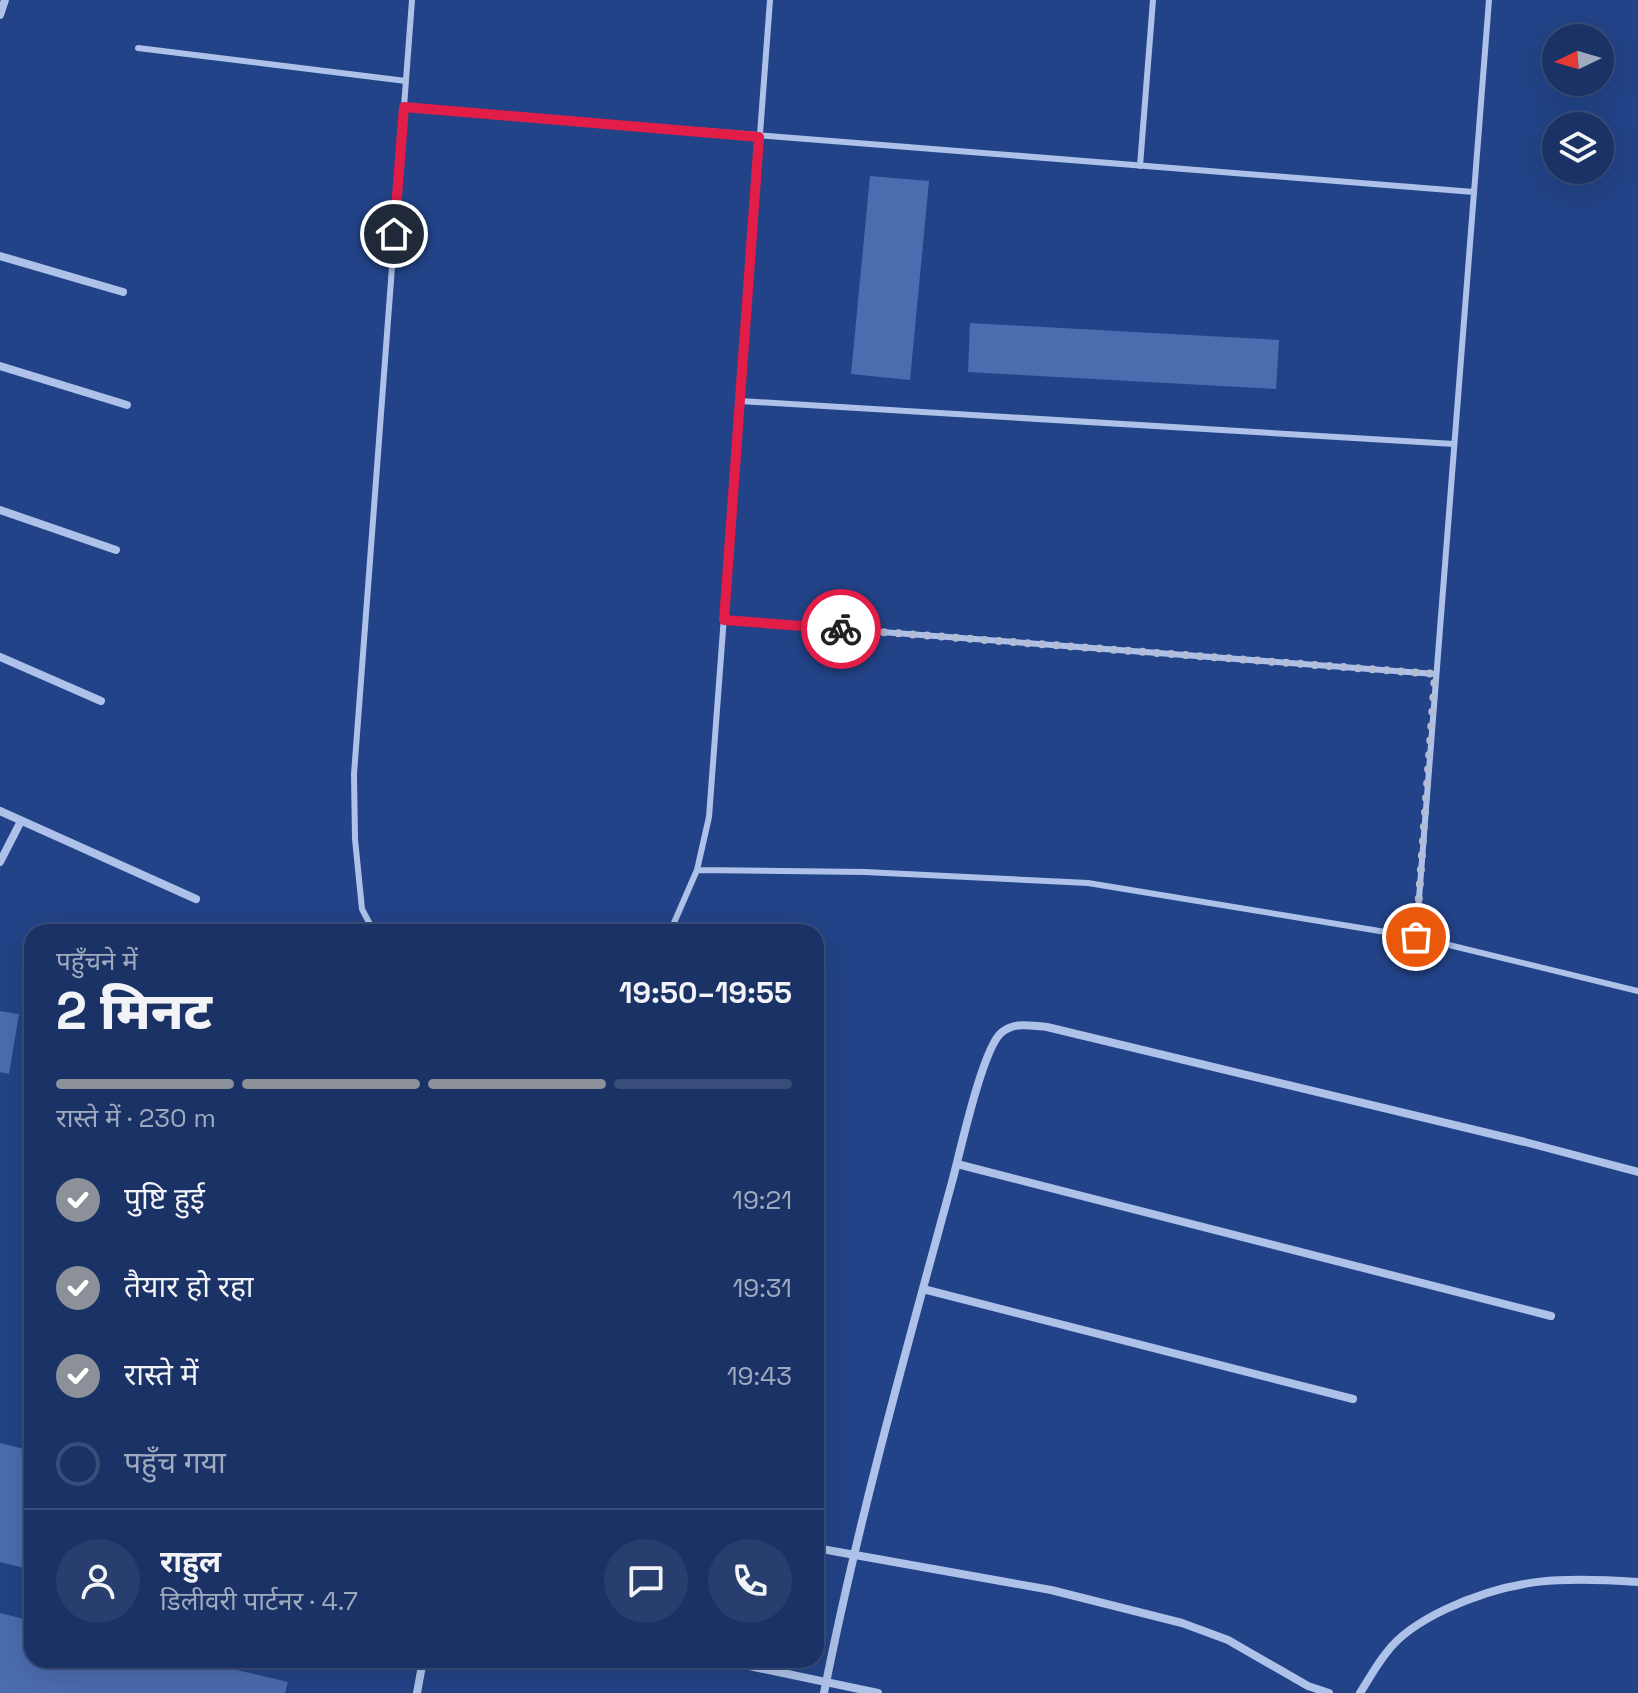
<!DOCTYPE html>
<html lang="hi">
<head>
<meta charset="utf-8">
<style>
  :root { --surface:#1a3265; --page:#273e6e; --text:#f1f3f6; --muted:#9faabf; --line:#384d79; --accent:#8c9099 }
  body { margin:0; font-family:"Space Grotesk","Noto Sans Devanagari",sans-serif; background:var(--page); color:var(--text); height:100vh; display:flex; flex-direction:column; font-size:30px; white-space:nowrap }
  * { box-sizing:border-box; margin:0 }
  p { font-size:26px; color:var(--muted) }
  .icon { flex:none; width:44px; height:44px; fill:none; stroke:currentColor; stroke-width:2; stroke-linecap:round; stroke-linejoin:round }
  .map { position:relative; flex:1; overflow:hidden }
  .sheet { position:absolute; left:24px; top:924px; width:800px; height:744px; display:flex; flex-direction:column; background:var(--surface); border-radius:24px; box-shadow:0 8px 32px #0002,0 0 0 2px var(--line) }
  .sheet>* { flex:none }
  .needle { width:52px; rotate:265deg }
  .controls { position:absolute; left:1542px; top:24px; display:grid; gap:16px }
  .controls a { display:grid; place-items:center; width:72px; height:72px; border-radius:50%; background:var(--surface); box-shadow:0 8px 32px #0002,0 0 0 2px var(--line); font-size:40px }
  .pin { position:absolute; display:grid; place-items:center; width:68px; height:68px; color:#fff; margin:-34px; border:4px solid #fff; border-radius:50%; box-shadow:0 2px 8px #0007 }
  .courier { position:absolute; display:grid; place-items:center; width:80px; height:80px; margin:-40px; border:6px solid #e11d48; border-radius:50%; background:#fff; color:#222; box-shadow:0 2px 10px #0007 }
  .head em { font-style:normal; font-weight:800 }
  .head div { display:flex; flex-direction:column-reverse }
  .head { display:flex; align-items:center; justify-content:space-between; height:136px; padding:0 32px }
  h1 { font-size:52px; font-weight:800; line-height:60px }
  .bar { display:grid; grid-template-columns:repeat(4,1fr); gap:12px 8px; align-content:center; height:96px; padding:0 32px }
  .bar i { height:10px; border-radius:6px; background:var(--line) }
  .bar .selected { background:var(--accent) }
  .bar p { grid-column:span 4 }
  .line { display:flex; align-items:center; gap:20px; padding:0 32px; border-top:2px solid var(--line) }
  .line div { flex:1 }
  .round { display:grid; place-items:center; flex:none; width:84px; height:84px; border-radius:42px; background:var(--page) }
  ol { padding:0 32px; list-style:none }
  li { display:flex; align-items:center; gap:24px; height:88px }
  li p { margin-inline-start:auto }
  li .icon { padding:8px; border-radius:50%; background:var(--accent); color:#fff; stroke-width:4 }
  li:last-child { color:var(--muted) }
  li i { width:44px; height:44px; border:4px solid var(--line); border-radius:50% }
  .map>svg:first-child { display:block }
</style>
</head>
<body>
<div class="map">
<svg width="1638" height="1693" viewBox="0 0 1638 1693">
  <rect width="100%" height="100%" fill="#224387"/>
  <path fill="#4b6caf" d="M870,176l59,5 -19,199 -59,-6z
    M970,323l309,17 -3,49 -308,-17z
    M0,1011l19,3 -10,60 -9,-2z
    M0,1443l32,8v119l-32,-8z
    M0,1613l32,8v39h162l94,22 -3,11h-285z"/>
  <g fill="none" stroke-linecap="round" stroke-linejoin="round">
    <path stroke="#adc1e9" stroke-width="6" d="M138,48l268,33
      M404,107l1070,85
      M1140,166l13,-166
      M740,401l714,43
      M724,620l711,54
      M697,870l168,2 223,11 328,54 222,54
      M374,932l-12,-23 -7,-70 -1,-65 58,-774
      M670,932l27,-62 12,-53 61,-817
      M1416,937l73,-937"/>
    <path stroke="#adc1e9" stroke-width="8" d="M0,15l5,-15
      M0,256l123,36
      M0,366l127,39
      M0,510l116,40
      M0,657l101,44
      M0,811l196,88
      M0,862l21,-41
      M957,1164l594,152
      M923,1289l430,110
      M816,1548l235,42 131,33 46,17 80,46 21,7
      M721,1660l157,33
      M417,1693l6,-33
      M824,1693c34,-172 82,-342 128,-511 8,-29 30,-132 49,-149 14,-12 29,-7 46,-6l478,115 113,30
      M1360,1693c9,-14 17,-29 27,-41 14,-19 38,-33 59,-43 69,-32 118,-32 192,-27"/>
  </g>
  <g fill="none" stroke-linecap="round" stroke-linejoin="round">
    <path stroke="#b2bdd5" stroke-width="8" stroke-dasharray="0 14.4" d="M841,629l594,45 -19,263"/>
    <path stroke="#e11d48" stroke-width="10" d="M394,234l10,-127 355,30 -35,483 117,9"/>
  </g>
</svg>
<div class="controls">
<a><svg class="needle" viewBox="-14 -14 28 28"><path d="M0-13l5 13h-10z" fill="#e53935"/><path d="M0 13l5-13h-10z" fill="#9faabf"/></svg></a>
<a><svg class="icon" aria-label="layers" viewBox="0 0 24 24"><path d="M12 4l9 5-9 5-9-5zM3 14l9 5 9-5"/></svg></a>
</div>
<div class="pin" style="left:1416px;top:937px;background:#ea580c"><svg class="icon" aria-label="bag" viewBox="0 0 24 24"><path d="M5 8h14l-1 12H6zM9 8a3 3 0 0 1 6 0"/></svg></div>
<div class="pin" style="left:394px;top:234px;background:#1f2937"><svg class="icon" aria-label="home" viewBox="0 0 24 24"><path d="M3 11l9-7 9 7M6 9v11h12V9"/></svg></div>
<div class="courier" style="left:841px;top:629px"><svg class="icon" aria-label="bike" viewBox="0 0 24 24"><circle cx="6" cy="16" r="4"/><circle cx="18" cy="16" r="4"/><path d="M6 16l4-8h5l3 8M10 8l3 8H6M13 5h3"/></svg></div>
<section class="sheet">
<div class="head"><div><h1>2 मिनट</h1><p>पहुँचने में</p></div><em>19:50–19:55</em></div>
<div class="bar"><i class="selected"></i><i class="selected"></i><i class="selected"></i><i></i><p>रास्ते में · 230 m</p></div>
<ol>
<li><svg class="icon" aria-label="check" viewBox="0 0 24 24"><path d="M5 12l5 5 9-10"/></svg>पुष्टि हुई<p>19:21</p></li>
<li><svg class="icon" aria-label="check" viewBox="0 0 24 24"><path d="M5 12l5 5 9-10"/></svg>तैयार हो रहा<p>19:31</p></li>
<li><svg class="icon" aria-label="check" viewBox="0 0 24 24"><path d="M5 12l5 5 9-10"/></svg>रास्ते में<p>19:43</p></li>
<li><i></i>पहुँच गया</li>
</ol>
<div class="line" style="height:144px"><a class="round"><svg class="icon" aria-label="person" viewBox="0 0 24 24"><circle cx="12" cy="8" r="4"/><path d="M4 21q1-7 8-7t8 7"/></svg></a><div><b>राहुल</b><p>डिलीवरी पार्टनर · 4.7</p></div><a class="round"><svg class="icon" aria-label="chat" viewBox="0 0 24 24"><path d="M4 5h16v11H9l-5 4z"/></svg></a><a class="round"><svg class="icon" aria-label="phone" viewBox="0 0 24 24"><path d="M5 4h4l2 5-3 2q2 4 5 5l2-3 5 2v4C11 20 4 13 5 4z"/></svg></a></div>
</section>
</div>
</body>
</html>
